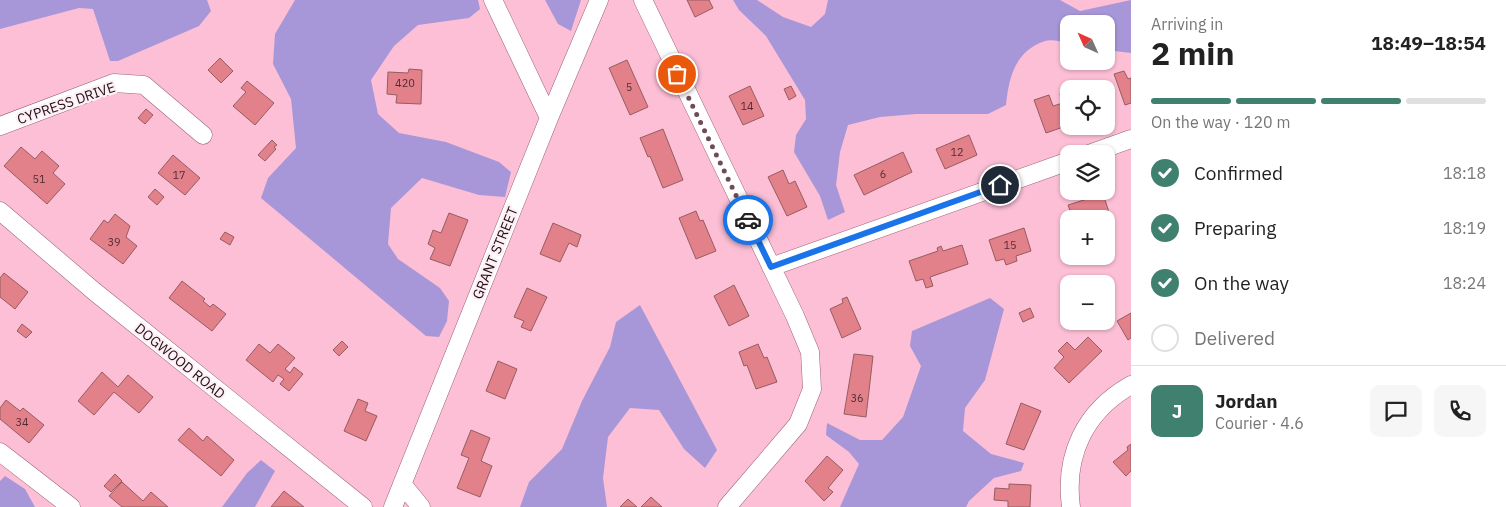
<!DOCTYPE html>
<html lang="en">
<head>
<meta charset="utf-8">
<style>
  :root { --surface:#fff; --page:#f6f6f6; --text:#222; --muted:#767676; --line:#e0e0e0; --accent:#3f806f }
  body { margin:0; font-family:"IBM Plex Sans",sans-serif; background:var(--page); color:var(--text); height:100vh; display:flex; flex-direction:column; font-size:19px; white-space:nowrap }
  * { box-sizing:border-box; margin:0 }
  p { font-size:16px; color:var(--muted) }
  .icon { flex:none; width:28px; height:28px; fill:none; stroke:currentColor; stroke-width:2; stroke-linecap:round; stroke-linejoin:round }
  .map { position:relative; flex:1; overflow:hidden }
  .panel { display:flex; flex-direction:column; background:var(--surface); width:375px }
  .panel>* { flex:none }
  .needle { width:32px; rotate:315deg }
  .controls { position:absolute; left:1060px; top:15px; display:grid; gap:10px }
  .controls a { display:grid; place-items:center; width:55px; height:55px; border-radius:10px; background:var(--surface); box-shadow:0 1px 4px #0004; font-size:25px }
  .pin { position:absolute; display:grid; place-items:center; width:42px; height:42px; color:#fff; margin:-21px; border:2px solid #fff; border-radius:50%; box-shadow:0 1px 5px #0007 }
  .courier { position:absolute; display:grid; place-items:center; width:50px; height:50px; margin:-25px; border:4px solid #1a73e8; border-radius:50%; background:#fff; color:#222; box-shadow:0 1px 6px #0007 }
  .headline em { font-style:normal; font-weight:700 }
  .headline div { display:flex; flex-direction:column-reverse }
  .headline { display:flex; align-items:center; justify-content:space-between; height:85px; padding:0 20px }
  h1 { font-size:32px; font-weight:700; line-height:38px }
  .bar { display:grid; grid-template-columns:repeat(4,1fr); gap:8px 5px; align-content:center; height:60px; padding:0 20px }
  .bar i { height:6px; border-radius:4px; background:var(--line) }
  .bar .current { background:var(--accent) }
  .bar p { grid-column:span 4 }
  .line { display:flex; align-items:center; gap:12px; padding:0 20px; border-top:1px solid var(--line) }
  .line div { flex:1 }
  .round { display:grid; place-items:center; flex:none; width:52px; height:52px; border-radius:10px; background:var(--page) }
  ol { padding:0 20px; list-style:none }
  li { display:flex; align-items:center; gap:15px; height:55px }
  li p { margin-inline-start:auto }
  li .icon { padding:5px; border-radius:50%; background:var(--accent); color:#fff; stroke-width:4 }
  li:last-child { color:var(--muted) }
  li i { width:28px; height:28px; border:2px solid var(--line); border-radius:50% }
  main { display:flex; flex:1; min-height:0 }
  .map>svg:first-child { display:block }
</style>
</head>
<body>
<main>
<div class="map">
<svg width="1131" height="507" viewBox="0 0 1131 507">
  <rect width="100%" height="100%" fill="#fdbfd6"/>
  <path fill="#a797d8" d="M0,0h207l4,11 -12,15 -81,35h-8l-17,-52 -14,-1 -79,21z
    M295,0h183l2,9 -11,9 -51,7 -24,21 -23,34 7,34 21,19 47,9 53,20 12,10 -6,25 -26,-2 -57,-17 -31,30 -3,36 10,15 42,29 9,13 -2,20 -8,16 -13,-1 -165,-138 7,-20 28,-30 -5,-49 -18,-35 2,-30z
    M545,0h36l-10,31 -13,-7z
    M733,0h24l26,17 28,10 14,-13 3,-14h232l20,11 51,-11v53l-25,-3v-26h-37v19c-7,-1 -18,-4 -24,-2 -30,10 -36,36 -39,64l-18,9h-72l-36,3 -32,8 -8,27 -4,33 9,27 -17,8 -8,-24 -26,-44 2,-17 10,-16 -1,-19 -39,-64 -27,-26z
    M990,298l14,11 -19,71 -20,28 -2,23 28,23 33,9 -3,8 -27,7 -25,23 -3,6h-126l19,-43 -10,-12 -23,-17 1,-12 33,17h22l21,-23 18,-51 -11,-20 2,-15z
    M640,305l77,145 -12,18 -21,-19 -25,-39 -29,-2 -22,29 -5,41 4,29h-87l9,-25 33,-33 20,-48 28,-54 6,-25z
    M261,460l14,11 -20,36h-33l25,-34z
    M5,476l20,13 10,18h-35v-26z"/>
  <path fill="#e2818a" stroke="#965c60" d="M687,0h22l4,8 -18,9z
    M220,58l13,13 -12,12 -13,-13z
    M627,60l21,47 -18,8 -21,-47z
    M409,69l13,1 -1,34 -25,-1 1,-8 -10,-1 1,-22 20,1z
    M1124,71l4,8 3,-1v25l-6,2 -11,-31z
    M247,81l27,22 -19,22 -22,-19 13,-14 -5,-4z
    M750,86l14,30 -21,9 -14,-29z
    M791,86l5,10 -7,4 -5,-11z
    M1067,92l2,33 -23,8 -12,-33 15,-5 4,11 10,-3 -3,-9z
    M146,109l7,6 -8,9 -7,-6z
    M663,129l20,51 -20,8 -13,-32 -2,1 -8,-19z
    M969,135l8,20 -32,14 -9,-20z
    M272,140l5,5 -3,2 2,2 -11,12 -7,-6z
    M21,147l14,12 7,-8 17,15 -6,7 12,11 -18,20 -43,-38z
    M903,152l9,20 -48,23 -10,-20z
    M173,155l27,23 -15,17 -27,-22z
    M783,170l6,14 6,-3 12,26 -20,9 -19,-39z
    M155,189l9,8 -7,8 -9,-8z
    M1103,194l7,21 -10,4h-27l-5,-14z
    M696,211l4,10 3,-1 13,31 -20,8 -17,-41z
    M449,213l19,7 -18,46 -20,-7 5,-11 -7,-4 5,-14 8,3z
    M115,214l15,12 -4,11 11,9 -14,18 -33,-25 14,-19 4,3z
    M553,223l28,12 -4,12 -8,-4 -9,19 -20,-8z
    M1024,228l7,23 -15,5 1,5 -11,4 -2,-6 -8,2 -7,-21z
    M225,232l9,5 -4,8 -10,-6z
    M962,245l6,19 -38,13 3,9 -7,2 -3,-9 -7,2 -7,-20 29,-10 -1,-3 4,-2 2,5z
    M4,273l24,19 -13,17 -15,-12v-19z
    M182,281l23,18 -2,2 7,6 3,-3 13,10 -14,17 -43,-33z
    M734,285l15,31 -20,10 -15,-30z
    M527,288l20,9 -16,34 -10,-4 3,-6 -10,-4z
    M847,297l14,32 -19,9 -12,-29 13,-6 -1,-4z
    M1030,308l4,9 -11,5 -4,-9z
    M1131,313v25l-3,2 -11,-19z
    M22,324l10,8 -6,6 -9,-7z
    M1088,337l14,14 -33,32 -15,-15 10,-11 -6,-6 9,-9 8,8z
    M342,341l6,6 -9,9 -6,-6z
    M259,344l11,9 8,-9 17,14 -10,11 5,4 4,-6 9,7 -14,17 -9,-7 4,-5 -6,-4 -5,7 -27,-22z
    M758,344l6,14 3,-1 10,25 -21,7 -9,-24 -3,1 -5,-14z
    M854,354l19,2 -7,61 -22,-3z
    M498,361l19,8 -12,30 -19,-8z
    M102,372l16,15 10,-12 25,22 -14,16 -25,-21 -20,23 -16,-14z
    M358,399l10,4 -3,8 12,5 -11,25 -22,-10z
    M6,400l14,11 3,-3 21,17 -15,18 -29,-24v-11z
    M1021,403l20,8 -17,39 -18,-6z
    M189,428l14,13 4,-5 27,24 -13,16 -43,-36z
    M471,430l19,8 -9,23 11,5 -12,31 -23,-9 12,-30 -8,-3z
    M1131,444v27l-5,5 -13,-14 15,-12 -1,-3z
    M827,456l16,14 -15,18 5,4 -9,9 -19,-20z
    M115,474l7,7 -11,11 -7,-6z
    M122,482l21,19 8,-9 17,15h-46l-13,-11z
    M1009,484l22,1 -1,22h-22v-6l-14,-1 1,-12 14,1z
    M284,491l20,16h-33z
    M651,497l11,10h-21z
    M628,499l9,8h-17z"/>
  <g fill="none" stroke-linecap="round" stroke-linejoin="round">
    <g stroke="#9a6379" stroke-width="19">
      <path id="minor" d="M493,0l56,118
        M643,0l152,316 15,36 2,37 -14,35 -71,83
        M0,126l114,-43 30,2 59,50
        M1089,154l42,-15
        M0,211l95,81 268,215
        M771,267l298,-106
        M0,452l71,55
        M402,484l19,23
        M393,507l156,-389 50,-118
        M1071,507c-7,-52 14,-96 60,-122"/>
    </g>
    <use href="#minor" stroke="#fff" stroke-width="18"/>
  </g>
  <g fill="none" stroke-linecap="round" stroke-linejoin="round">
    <path stroke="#6f4c5a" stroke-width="5" stroke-dasharray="0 9" d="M677,74l71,146"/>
    <path stroke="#1a73e8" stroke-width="6" d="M748,220l23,47 229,-82"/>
  </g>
  <g text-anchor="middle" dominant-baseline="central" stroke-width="4.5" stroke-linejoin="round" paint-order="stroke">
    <g font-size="11" fill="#532b34">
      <text x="405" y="83">420</text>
      <text x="629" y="87">5</text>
      <text x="747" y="106">14</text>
      <text x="957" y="152">12</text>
      <text x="883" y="174">6</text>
      <text x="179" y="175">17</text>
      <text x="39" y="179">51</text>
      <text x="114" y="242">39</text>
      <text x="1010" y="245">15</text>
      <text x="857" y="398">36</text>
      <text x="22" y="422">34</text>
    </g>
    <g font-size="14" fill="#230e17" stroke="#fdf0f4">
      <text transform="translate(66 103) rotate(-19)">CYPRESS DRIVE</text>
      <text transform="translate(495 253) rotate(-68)">GRANT STREET</text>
      <text transform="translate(180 361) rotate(39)">DOGWOOD ROAD</text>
    </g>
  </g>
</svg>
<div class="controls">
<a><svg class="needle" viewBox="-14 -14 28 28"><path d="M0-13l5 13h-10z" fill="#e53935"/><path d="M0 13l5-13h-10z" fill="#767676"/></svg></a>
<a><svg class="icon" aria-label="locate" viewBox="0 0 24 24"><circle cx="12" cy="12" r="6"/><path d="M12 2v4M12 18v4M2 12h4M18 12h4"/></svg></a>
<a><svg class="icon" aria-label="layers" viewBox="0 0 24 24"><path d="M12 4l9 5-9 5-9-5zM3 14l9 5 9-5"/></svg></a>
<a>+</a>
<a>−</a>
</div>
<div class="pin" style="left:677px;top:74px;background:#ea580c"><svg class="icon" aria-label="bag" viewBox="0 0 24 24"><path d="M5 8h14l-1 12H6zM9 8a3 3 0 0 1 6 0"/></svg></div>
<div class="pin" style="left:1000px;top:185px;background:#1f2937"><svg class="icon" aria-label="home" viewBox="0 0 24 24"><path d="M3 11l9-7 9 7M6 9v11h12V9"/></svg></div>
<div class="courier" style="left:748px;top:220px"><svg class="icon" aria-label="car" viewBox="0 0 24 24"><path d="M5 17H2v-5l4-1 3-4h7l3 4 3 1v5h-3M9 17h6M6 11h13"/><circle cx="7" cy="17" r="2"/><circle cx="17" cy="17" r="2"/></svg></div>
</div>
<section class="panel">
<div class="headline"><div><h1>2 min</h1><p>Arriving in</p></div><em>18:49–18:54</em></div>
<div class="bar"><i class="current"></i><i class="current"></i><i class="current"></i><i></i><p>On the way · 120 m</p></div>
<ol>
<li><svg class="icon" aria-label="check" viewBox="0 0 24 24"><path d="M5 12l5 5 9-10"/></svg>Confirmed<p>18:18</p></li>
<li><svg class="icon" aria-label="check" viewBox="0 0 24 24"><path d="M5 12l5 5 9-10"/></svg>Preparing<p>18:19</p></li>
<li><svg class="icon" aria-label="check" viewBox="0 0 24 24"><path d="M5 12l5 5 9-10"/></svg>On the way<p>18:24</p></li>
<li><i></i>Delivered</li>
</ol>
<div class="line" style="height:90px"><b class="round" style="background:var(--accent);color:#fff">J</b><div><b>Jordan</b><p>Courier · 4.6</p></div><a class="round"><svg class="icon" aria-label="chat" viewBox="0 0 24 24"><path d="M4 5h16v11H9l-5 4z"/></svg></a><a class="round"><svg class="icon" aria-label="phone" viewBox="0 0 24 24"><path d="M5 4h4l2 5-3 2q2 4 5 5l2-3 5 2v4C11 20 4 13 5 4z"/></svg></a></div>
</section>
</main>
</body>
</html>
